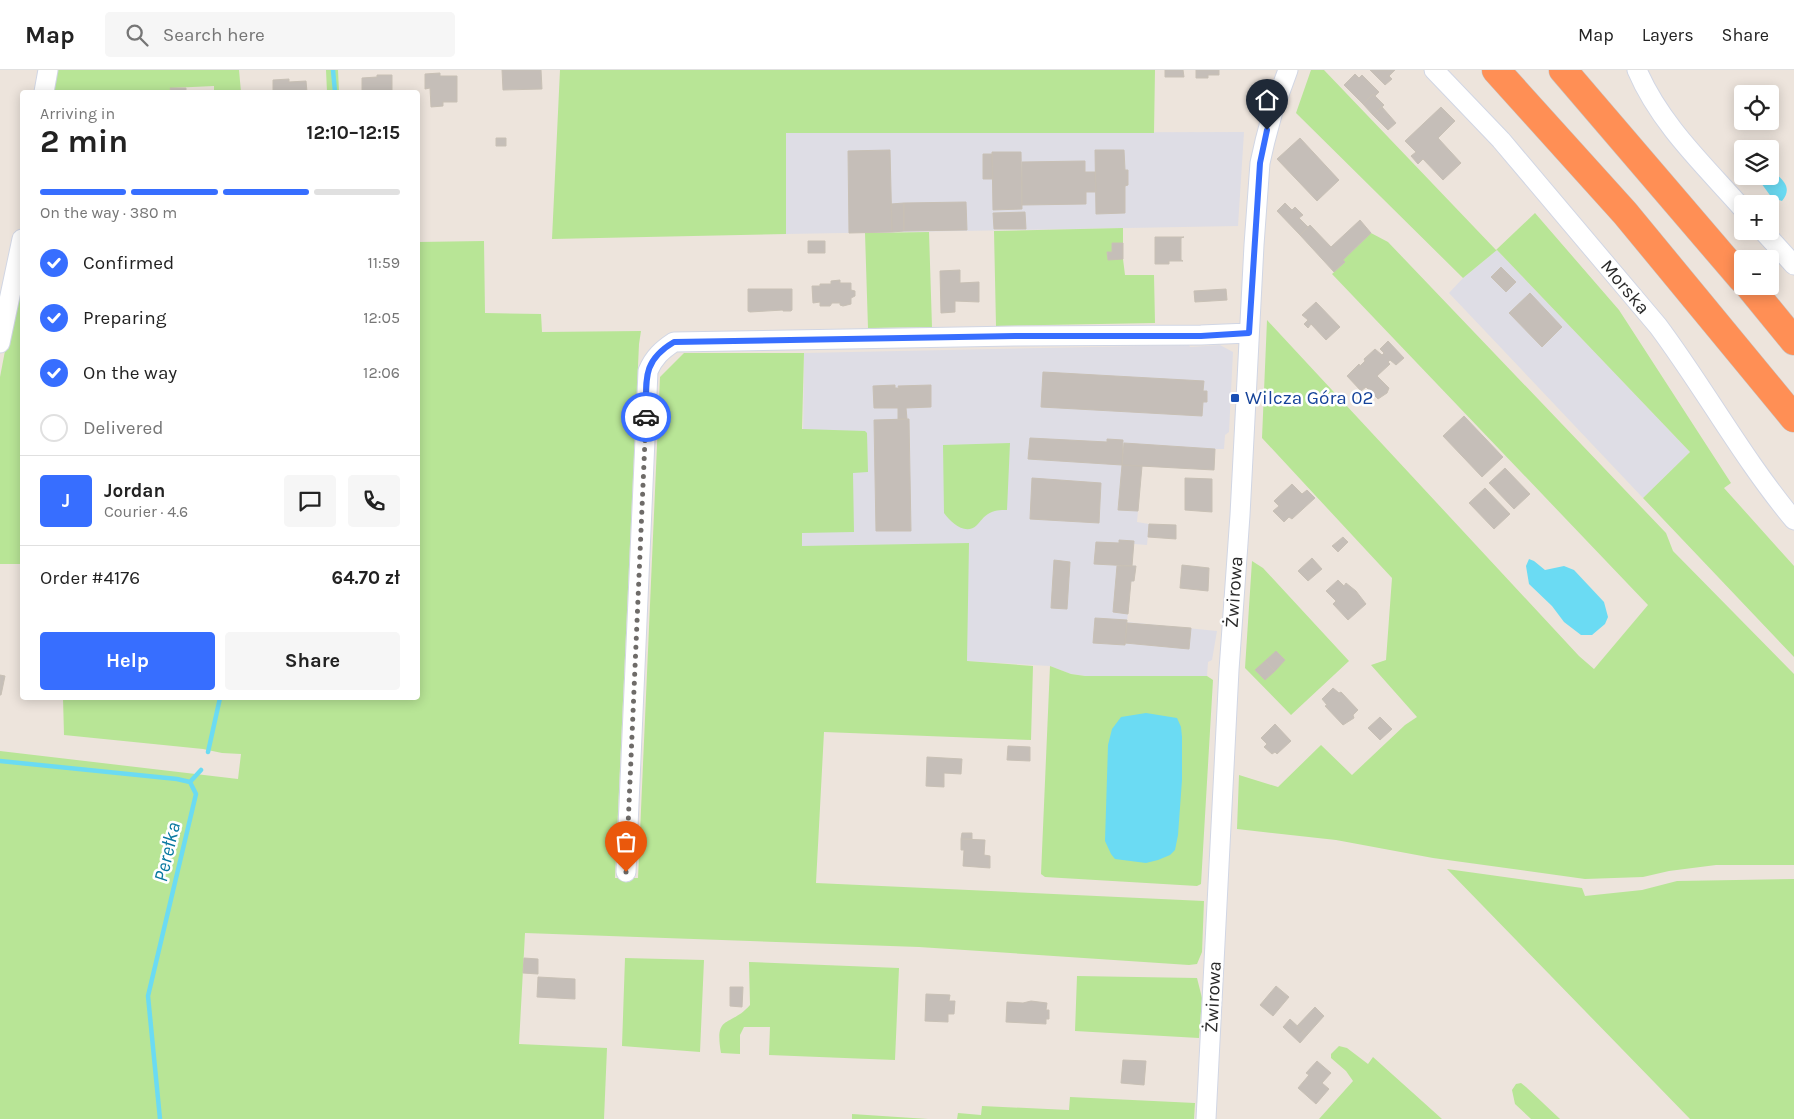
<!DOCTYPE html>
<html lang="en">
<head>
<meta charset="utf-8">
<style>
  :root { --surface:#fff; --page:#f6f6f6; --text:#222; --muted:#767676; --line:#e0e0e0; --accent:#376eff }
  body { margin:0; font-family:Karla,sans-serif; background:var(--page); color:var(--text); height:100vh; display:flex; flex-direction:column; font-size:19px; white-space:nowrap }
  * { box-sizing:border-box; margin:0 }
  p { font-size:16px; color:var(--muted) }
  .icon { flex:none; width:28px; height:28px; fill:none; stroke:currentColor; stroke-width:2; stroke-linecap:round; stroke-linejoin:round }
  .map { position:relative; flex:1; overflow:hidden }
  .sheet { position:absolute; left:20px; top:20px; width:400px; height:610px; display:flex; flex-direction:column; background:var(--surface); border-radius:5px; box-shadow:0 2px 12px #0003 }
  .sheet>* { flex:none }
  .buttons { position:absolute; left:1734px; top:15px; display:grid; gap:10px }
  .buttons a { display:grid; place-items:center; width:45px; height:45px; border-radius:5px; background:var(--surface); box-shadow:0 2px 12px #0003; font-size:25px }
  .pin { position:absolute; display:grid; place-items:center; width:42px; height:42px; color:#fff; margin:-51px -21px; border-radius:50% 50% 50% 0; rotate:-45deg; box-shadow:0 0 5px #0007 }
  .pin .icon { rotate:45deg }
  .courier { position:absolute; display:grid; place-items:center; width:50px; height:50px; margin:-25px; border:4px solid #376eff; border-radius:50%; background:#fff; color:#222; box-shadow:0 1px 6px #0007 }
  .summary em { font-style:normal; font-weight:700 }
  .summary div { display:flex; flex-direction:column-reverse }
  .summary { display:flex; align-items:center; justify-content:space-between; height:85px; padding:0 20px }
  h1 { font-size:32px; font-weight:700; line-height:38px }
  .bar { display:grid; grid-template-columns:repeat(4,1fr); gap:8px 5px; align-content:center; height:60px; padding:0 20px }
  .bar i { height:6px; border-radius:4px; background:var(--line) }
  .bar .current { background:var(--accent) }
  .bar p { grid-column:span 4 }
  .line { display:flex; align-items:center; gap:12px; padding:0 20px; border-top:1px solid var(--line) }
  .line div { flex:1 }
  .round { display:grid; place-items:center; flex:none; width:52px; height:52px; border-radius:5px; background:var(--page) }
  ol { padding:0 20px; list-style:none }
  li { display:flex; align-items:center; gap:15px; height:55px }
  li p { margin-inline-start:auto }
  li .icon { padding:5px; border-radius:50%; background:var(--accent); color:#fff; stroke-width:4 }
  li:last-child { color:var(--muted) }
  li i { width:28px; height:28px; border:2px solid var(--line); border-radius:50% }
  .primary-button { display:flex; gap:10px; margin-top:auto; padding:10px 20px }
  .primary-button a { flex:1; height:58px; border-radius:5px; background:var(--accent); color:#fff; font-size:20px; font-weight:700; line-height:58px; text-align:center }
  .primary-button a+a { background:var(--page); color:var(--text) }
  header { display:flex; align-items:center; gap:30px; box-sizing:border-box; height:70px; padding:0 25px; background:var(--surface); border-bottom:1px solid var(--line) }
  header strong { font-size:24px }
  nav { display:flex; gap:28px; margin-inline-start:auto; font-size:18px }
  .search { width:350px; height:45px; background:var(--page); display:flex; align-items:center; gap:12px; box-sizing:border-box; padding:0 18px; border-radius:5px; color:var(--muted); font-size:19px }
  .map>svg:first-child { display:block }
</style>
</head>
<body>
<header>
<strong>Map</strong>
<div class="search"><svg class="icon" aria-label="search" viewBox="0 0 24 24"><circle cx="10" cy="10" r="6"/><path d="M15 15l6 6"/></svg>Search here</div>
<nav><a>Map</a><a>Layers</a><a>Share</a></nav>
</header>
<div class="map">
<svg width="1794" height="1049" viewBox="0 0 1794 1049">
  <rect width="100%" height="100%" fill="#ede4dc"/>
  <path fill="#dedde5" d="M1244,62l-6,94 -452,8 -1,-101z
    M1497,180l193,202 -47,46 -194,-205 14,-15z
    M1189,275l1,2 30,-2 13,7 -4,80 -4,3 -1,14h-9l-1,21 -72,-4 -5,56 12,2 -2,21 -13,-1 -2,21 4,1 -2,15 -3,1 -4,40 90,9 -5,29 -4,2 -1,14h-122l-14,-2 -21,-8 -83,-5 -165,-115 2,-193z"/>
  <path fill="#b8e596" d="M54,0h185l2,22h-27v-6l-43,2v4h-121z
    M326,0h12l1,22h-12z
    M560,0h595l-1,63h-368v101l-234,5z
    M1311,0h13l172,180 39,-37 84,97 112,173 -7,5 70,78v91l-151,-159 47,-46 -193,-202 -34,28 -167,-165z
    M1123,158v15h-11v9h-5l1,7h15l2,16h29l1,48 -159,3 -2,-95z
    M929,162l3,95 -64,1 -3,-95z
    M1371,163l17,9 278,291 7,18 121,123v191h-78l-47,6 -26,6 -58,2 -152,-21 -97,-18 -99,-11 2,-54 39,12 43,-42 31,30 53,-50 12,-8 -46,-52 15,-5 6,-82 -130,-140 5,-118 312,336 15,13 54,-64 -316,-331 13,-12 -2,-2z
    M484,171l1,72 56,1 1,18 99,-1 -2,13 -24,534h23l22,-501 24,-24h120l-2,76 63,2 2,2 1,39 -15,1 1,59 -52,1v13l167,-3 -2,118 66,5 -2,74 -207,-8 -8,151 388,18 -2,51 -5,12 -8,1 -270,-18 -394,-14 -6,111 88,4 -3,71h-604v-368l238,28 3,-25 -19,-1 -19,-4 -139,-14 -1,-37h355v-456z
    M22,192v302h-22v-187z
    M1010,373l-3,67c-7,0 -13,0 -19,4 -5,3 -7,7 -11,11 -11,11 -26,-2 -33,-12l-1,-68z
    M1252,491l11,7 86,93 -58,54 -46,-47z
    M1050,596l21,8 14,2h122l6,4 -12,204 -4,2 -152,-9 -4,-3z
    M1447,799l135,19 3,8 57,-6 35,-9 117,-2v240h-104z
    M625,888l79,2 -4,92 -78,-6z
    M749,892l150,6 -4,92 -126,-5 1,-28h-26l-4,8v19l-19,-1c-7,-40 9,-25 29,-48z
    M1077,906l120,2 5,20 -3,40 -124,-7z
    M1339,976l8,2 21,16 5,-7 69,62h-123l34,-38 -7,-10 -15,-13v-4z
    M1521,1013l5,4 34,32h-29l-16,-15 -3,-14 4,-6z
    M1070,1027l125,6 -1,16h-237l1,-6 23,2 1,-9 87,4z
    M852,1044l76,5h-76z"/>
  <path fill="#6bdbf3" d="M1770,98c11,11 24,18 12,33l-10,-3 -16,-22h14z
    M1529,489l5,2 11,9 19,-4 10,4 30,32 4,15 -3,7 -13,11h-11l-17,-13 -12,-16 -23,-22 -3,-18z
    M1146,643l31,5 4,9 1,10v43l-4,55 -3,15 -5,5 -12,5 -12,3 -31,-4 -4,-5 -6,-13 3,-96 4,-16 9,-12z"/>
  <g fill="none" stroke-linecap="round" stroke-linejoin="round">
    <path stroke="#6bdbf3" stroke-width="4.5" d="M333,0l2,22
      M208,682l12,-54
      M0,691l177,18 13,3 6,12 -48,202 12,123
      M190,712l11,-12"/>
  </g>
  <path fill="#c5beb8" stroke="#c8c0b5" d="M502,0h39l1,19 -39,1z
    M1165,0h18l1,7h-19z
    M1196,0h23v5h-11v3h-12z
    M1370,0h25l-6,6 3,3 -7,6z
    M440,3v3h17v26h-14v4l-12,1 -1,-19 -5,1v-15z
    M1355,4l4,4 3,-3 17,17 -4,4 -2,-2 -10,10 -19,-19z
    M377,5h15v16h-2v1h-28v-14l15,-1z
    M289,9v3l17,-1 1,11h-34v-12z
    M170,18h16v4h-15z
    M1373,24l11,11 -11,10 -10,-11z
    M1382,37l14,16 -8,7 -15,-15z
    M1441,37l14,14 -17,17 23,25 -18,17 -20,-21 -5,5 -7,-8 5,-4 -11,-11z
    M496,68h10v8h-10z
    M1300,68l39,42 -22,21 -40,-42z
    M890,80l2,82 -43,1 -1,-82z
    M1095,80h29l1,20h3v15l-3,1v27l-29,1z
    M992,82h29l1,57 -29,1z
    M983,84h9l1,25h-10z
    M1085,91v11h10l1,20h-10v12l-64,1v-43z
    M966,132l1,28 -63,1v-28z
    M904,133v28l-12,1 -1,-28z
    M1285,133l7,7 3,-3 8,8 -4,3 9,9 -8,8 -23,-24z
    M1025,142l1,17h-32l-1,-16z
    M1360,150l11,13 -28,27 2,2 -11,10 -34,-37 10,-10 21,22z
    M1155,167h29l-3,1v22l2,1h-14v3h-14z
    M808,171h17v12h-17z
    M1112,173h11v16l-15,1 -1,-8h5z
    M1501,197l15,15 -10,10 -15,-15z
    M960,200v13l19,-1v20l-24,-1v11l-14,1 -1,-42z
    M840,210v3h11v7l4,1v5l-4,2v6l-8,2 -3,-1v-2h-8l-2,3h-10v-4l-7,1 -1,-17h8v-2h11v-3z
    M748,219h44v21l-1,1h-8v-1l-33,2 -2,-1z
    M1226,219l1,11 -32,2 -1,-11z
    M1530,223l32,34 -20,20 -33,-34z
    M1316,232l24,25 -14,13 -15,-16 -3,4 -4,-4 4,-4 -6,-5z
    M1388,271l16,17 -8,7 -6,-5 -2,2 2,2 -13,12 12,12 -2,5 -9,6 -12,-12 -5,4 -14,-15 12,-12 1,2 5,-5 -1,-2 11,-10 7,6 2,-2 -4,-4z
    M1043,302l161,9 -1,10h4v11h-4l-1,14 -161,-9z
    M895,315v3h4l-1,-2 33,-1v22l-25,1 1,11h-9v-11h-24l-1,-22z
    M1464,346l39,41 -21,20 -39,-41z
    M909,349l2,112h-35l-2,-111z
    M1030,368l77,4v-3l16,1 -1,25 -94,-6z
    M1124,373l91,6 -1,21 -92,-5z
    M1122,395l20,1 -4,45 -20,-1z
    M1505,398l25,26 -16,15 -25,-26z
    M1032,408l69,5 -2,40 -69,-4z
    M1185,408l27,1v33l-27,-2z
    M1292,414l10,10 5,-4 8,8 -23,21 -3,-2 -5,5 -11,-11 6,-5 -5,-5z
    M1485,418l25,26 -16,15 -25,-26z
    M1149,454l27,1v14l-28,-2z
    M1343,467l5,5 -10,10 -6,-6z
    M1119,470l15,1 -2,25 -38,-2 2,-22 23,1z
    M1312,488l10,11 -14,12 -10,-10z
    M1054,490l16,2 -3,47 -16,-1z
    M1182,495l27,3 -1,23 -28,-3z
    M1117,496h19l-2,15h-3l-3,33 -15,-2z
    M1338,510l6,6 2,-3 10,8 10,13 -18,16 -15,-16 3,-3 -10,-10z
    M1095,548l32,2 -2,25 -32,-2z
    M1127,553l64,5 -2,21 -64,-6z
    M1276,581l9,9 -10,11 -10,-10z
    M1265,591l10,10 -10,9 -10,-10z
    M0,605l5,1 -4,19h-1z
    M1333,618l6,5 2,-1 17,18 -5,5 1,3 -11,7 -18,-19 2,-1 -5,-6z
    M1380,647l12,12 -12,11 -12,-12z
    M1275,654l16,17 -14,13 -2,-2 -3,2 -8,-7 3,-3 -6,-6z
    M1008,676l22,1v14l-23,-1z
    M927,687l35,2 -1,15 -17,-1v14l-18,-1z
    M962,763h10v6h-11z
    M961,769l24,1 -1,15 6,1v12l-27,-2 1,-16h-3z
    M524,888l14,1v15l-15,-1z
    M538,907l37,2v20l-38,-2z
    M1276,916l13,11 -16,19 -13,-11z
    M730,917h13l-1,20 -12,-1z
    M926,924l24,1 -1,6h6l-1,13h-6v8l-23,-1z
    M1031,931l16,2 -1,7h3v9h-3v5l-40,-2 1,-20 16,1z
    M1315,937l9,9 -17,19 -10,-9z
    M1290,949l17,16 -7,8 -17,-16z
    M1123,990l23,1 -2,24 -23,-2z
    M1317,991l14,12 -9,10 7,6 -13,15 -18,-16 11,-13 -3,-2z"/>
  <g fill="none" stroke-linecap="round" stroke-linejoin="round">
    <g stroke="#d1d6e4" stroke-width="21">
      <path id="minor" d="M1434,0l67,70 157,186c47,63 85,133 136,194
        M1637,0c23,54 67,95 105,138
        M44,22l4,-22
        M1763,161l31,34
        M0,273l22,-104
        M626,802l22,-501c6,-14 14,-21 26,-29l341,-6 186,-1 48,-2
        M1206,1049l23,-449 11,-155 14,-270 6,-82 5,-22 8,-30 15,-41"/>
    </g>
    <g stroke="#c3c3c3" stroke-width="29">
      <path id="highway" d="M1496,0l129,143 169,205
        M1563,0l179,209
        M1749,216l45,55"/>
    </g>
    <use href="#minor" stroke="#fff" stroke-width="19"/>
    <use href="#highway" stroke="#ff8f55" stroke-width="28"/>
  </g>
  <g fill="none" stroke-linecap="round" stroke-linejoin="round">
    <path stroke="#6e6b68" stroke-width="5" stroke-dasharray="0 9" d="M626,802l20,-455"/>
    <path stroke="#376eff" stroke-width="6" d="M646,347c1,-35 -6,-55 28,-75l341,-6h186l48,-3 11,-170 7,-33"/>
  </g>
  <rect fill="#1a4fb4" stroke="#fff" stroke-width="2" x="1230" y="323" width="10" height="10" rx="2.5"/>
  <g text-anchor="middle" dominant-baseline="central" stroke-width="5" stroke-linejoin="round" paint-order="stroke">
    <g font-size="19" fill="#2a2a2a" stroke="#fff">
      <text transform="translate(1625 217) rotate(50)">Morska</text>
      <text transform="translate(1234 522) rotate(-86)">Żwirowa</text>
      <text transform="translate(1213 927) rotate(-87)">Żwirowa</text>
    </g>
    <g font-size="19" fill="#164399" stroke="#fff" text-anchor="start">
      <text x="1245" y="328">Wilcza Góra 02</text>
    </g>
    <g font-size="20" font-style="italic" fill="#0979a0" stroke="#fff">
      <text transform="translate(167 782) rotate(-77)">Perełka</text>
    </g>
  </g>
</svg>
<div class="buttons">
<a><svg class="icon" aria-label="locate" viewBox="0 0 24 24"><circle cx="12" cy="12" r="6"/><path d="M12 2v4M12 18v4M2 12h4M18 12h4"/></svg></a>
<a><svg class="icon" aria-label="layers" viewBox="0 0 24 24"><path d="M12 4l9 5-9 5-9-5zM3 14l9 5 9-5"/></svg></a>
<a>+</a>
<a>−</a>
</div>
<div class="pin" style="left:626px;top:802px;background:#ea580c"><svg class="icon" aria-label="bag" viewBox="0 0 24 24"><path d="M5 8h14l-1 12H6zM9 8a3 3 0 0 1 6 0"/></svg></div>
<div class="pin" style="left:1267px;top:60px;background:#1f2937"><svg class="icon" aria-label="home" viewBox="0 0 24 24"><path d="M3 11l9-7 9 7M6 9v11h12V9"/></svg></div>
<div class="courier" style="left:646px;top:347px"><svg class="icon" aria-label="car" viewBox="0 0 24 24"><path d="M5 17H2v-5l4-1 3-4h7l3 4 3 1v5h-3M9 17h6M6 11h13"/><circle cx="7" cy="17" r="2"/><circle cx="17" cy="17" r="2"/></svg></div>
<section class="sheet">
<div class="summary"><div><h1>2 min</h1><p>Arriving in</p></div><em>12:10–12:15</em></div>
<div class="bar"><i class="current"></i><i class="current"></i><i class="current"></i><i></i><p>On the way · 380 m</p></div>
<ol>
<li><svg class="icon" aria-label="check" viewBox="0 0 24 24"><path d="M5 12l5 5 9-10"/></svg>Confirmed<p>11:59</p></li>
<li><svg class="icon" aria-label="check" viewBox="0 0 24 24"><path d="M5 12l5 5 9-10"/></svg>Preparing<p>12:05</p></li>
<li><svg class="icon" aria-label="check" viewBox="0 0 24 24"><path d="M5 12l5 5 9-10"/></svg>On the way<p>12:06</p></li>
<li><i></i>Delivered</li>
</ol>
<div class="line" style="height:90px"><b class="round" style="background:var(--accent);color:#fff">J</b><div><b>Jordan</b><p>Courier · 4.6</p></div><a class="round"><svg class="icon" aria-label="chat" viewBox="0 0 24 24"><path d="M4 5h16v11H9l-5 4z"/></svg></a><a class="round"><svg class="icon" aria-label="phone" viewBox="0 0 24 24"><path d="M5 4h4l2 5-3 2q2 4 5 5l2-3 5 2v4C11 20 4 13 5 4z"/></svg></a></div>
<div class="line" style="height:65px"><div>Order #4176</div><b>64.70 zł</b></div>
<div class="primary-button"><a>Help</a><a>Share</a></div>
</section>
</div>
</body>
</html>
